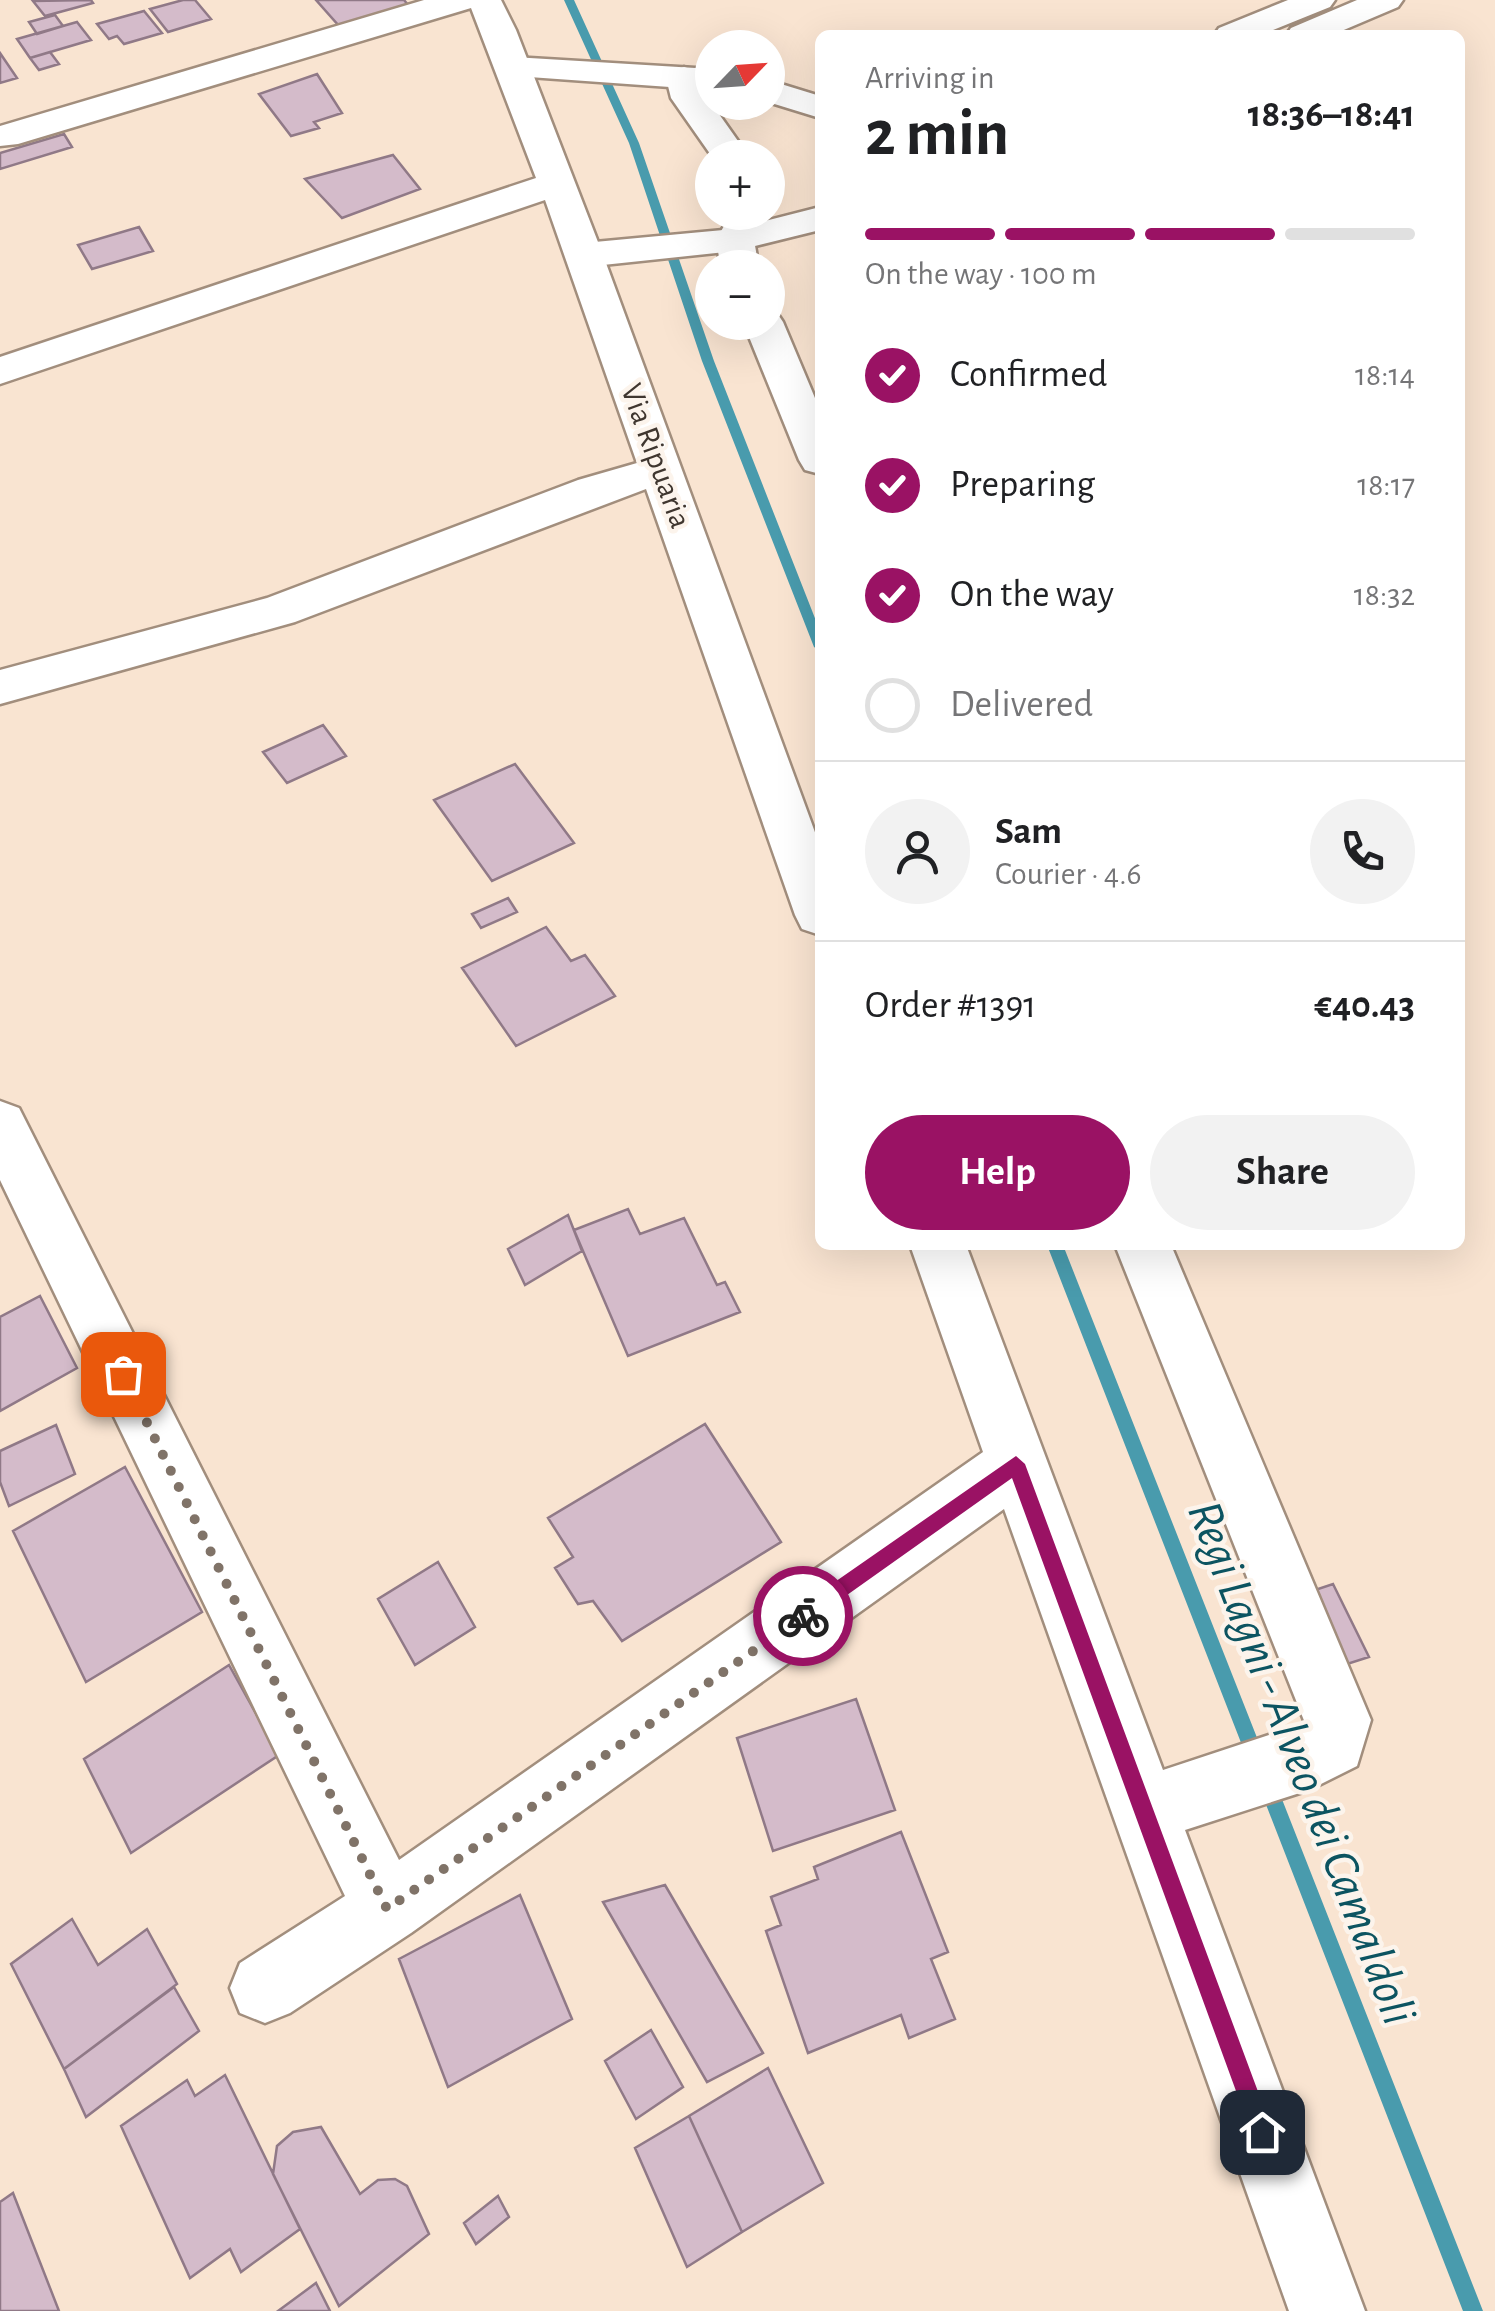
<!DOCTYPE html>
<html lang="en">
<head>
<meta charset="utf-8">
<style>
  :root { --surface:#fff; --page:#f2f2f2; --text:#202124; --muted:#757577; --line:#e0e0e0; --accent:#9a1264 }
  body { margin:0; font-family:"Alegreya Sans",sans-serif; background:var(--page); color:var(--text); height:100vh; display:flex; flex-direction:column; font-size:38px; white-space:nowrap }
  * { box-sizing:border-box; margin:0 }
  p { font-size:32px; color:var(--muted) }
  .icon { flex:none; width:55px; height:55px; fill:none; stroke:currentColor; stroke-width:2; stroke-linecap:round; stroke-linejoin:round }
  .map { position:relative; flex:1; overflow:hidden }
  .side { position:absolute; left:815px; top:30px; width:650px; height:1220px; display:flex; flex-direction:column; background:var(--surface); border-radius:15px; box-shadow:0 10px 40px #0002 }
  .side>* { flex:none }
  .needle { width:65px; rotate:65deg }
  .controls { position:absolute; left:695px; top:30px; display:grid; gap:20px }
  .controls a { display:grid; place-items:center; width:90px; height:90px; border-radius:50%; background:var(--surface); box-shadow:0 10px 40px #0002; font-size:50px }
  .pin { position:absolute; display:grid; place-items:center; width:85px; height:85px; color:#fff; margin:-42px; border-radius:20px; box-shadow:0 5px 15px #0006 }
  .courier { position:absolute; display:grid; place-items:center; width:100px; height:100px; margin:-50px; border:8px solid #9a1264; border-radius:50%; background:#fff; color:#222; box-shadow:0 2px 12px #0007 }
  .overview em { font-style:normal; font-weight:600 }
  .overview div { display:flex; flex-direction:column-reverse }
  .overview { display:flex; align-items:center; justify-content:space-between; height:170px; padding:0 50px }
  h1 { font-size:65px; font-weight:600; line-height:75px }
  .bar { display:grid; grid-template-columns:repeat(4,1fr); gap:15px 10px; align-content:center; height:120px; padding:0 50px }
  .bar i { height:12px; border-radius:8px; background:var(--line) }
  .bar .active { background:var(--accent) }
  .bar p { grid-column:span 4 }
  .line { display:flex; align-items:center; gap:25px; padding:0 50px; border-top:2px solid var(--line) }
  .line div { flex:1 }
  .round { display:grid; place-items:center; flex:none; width:105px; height:105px; border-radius:52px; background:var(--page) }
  ol { padding:0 50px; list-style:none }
  li { display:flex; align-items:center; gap:30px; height:110px }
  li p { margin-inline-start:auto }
  li .icon { padding:10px; border-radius:50%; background:var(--accent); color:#fff; stroke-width:4 }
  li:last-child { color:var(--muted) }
  li i { width:55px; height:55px; border:5px solid var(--line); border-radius:50% }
  .button { display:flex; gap:20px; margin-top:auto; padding:20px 50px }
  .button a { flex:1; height:115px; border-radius:60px; background:var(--accent); color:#fff; font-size:40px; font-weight:600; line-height:115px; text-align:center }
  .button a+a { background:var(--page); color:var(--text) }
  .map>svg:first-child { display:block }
</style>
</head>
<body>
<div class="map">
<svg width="1495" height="2311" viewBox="0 0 1495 2311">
  <rect width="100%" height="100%" fill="#f9e4d1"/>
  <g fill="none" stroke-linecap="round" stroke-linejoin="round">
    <path fill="#499bad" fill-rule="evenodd" d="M564,0h10l65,143 75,218 106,270v20l-6,-4 -112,-286 -73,-218z
      M1047,1245h16l202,513 -3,6 -6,3 -6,-3 -3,-6z
      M1267,1775l6,3 3,6 207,527h-20l-205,-527 3,-6z"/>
  </g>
  <path fill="#d4bbca" stroke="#907987" stroke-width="2.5" d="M91,0l2,3 -48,13 -12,-15z
    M183,0h12l16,19 -43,13 -18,-23z
    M316,0h88l5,6 -69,21z
    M144,11l18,22 -38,11 -7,-8 -8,3 -12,-15z
    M55,15l8,11 -26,8 -8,-12z
    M77,22l14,18 -61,18 -13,-19z
    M50,52l9,12 -20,6 -9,-12z
    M0,53l17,25 -17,5z
    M317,74l25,39 -28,9 5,6 -28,8 -32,-42z
    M64,134l8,13 -72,22v-16z
    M393,155l27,34 -78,29 -37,-39z
    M139,227l14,24 -61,18 -14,-24z
    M323,725l23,31 -59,27 -24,-31z
    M515,764l59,79 -82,38 -58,-81z
    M508,898l9,14 -36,16 -9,-14z
    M546,927l25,34 14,-6 30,41 -99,50 -54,-78z
    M628,1209l12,25 44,-16 33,67 8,-3 15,30 -112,44 -54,-126z
    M568,1215l14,36 -57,34 -17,-36z
    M40,1296l37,72 -77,43v-94z
    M705,1424l76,118 -159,99 -29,-40 -15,3 -23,-36 18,-11 -25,-39z
    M56,1425l19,49 -66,32 -9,-24v-31z
    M125,1467l77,145 -116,70 -73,-151z
    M438,1562l37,65 -60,38 -37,-66z
    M1333,1584l36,73 -25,8 -35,-73z
    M229,1665l50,90 -148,98 -47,-94z
    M856,1699l39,111 -122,41 -36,-113z
    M901,1832l47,120 -17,7 24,60 -46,19 -8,-23 -93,38 -42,-122 15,-6 -10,-28 47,-18 -4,-12z
    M665,1885l98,168 -56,29 -104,-180z
    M520,1895l52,124 -124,68 -49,-128z
    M72,1919l26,46 49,-36 30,55 -113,85 -53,-105z
    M174,1987l25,44 -113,86 -22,-48z
    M651,2030l32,57 -47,32 -31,-58z
    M768,2068l55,115 -81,49 -53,-116z
    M225,2075l75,154 -59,43 -11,-23 -40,29 -69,-152 66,-46 8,16z
    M689,2116l53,116 -55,35 -52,-119z
    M321,2127l39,67 18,-14 17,-1 12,7 22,48 -90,72 -66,-132 4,-28 16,-14z
    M13,2193l46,118h-59v-109z
    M498,2196l11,21 -33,27 -12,-21z
    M316,2283l14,28h-52z"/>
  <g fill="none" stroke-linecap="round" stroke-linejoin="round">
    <g stroke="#a28e7d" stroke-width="5">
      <path id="minor" d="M424,0h77l15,30 87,225 217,591v89l-18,-6 -7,-14 -149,-426 -351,133 -295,82v-34l267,-72 311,-118 59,-17 -92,-263 -545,184v-27l536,-179 -65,-170 -453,136 -18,2v-20z
        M684,67l12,4 11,26 43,61h-37l-42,-60 -5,-20 6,-7z
        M768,209l2,3 -16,28 5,28h-38l-5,-28 16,-28h36z
        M768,311l9,2 6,9 37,88v64l-15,-4 -6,-10 -56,-138h25z
        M0,1101l19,7 380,752 584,-408 -73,-207h56l197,525 142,-47 -190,-478h56l200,475 -14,46 -48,24 -124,40 180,481h-76l-285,-802 -593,424 -121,80 -25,10 -25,-10 -10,-25 10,-25 105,-67 -345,-716z"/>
    </g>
    <g stroke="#a28e7d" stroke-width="5">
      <path id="major" d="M1288,0h47l-5,7 -69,28h-47l5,-7z
        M1357,0h46l-5,7 -66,28h-46l5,-7z
        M513,57l199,12v21l-211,-15 -6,-7 6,-7z
        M768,80l52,16v22l-52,-16z
        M820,207v23l-85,21 -151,16 -14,-4 -5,-8 5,-8 14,-4 150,-14z"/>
    </g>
    <use href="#minor" fill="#fff" fill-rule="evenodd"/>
    <use href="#major" fill="#fff" fill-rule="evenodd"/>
  </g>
  <path fill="#9a1264" d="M1016,1456l9,8 248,668 -3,7 -8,4 -8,-4 -3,-7 -239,-654 -203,144h-13l-3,-6 3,-7z"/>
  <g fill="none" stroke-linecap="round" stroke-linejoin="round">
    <path stroke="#807368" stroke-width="10" stroke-dasharray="0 18" d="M123,1374l264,535 416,-293"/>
  </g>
  <g text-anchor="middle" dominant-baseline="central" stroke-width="9" stroke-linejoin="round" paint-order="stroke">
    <g font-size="32" fill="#3f362f" stroke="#fcf4ec">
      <text transform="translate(656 456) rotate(70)">Via Ripuaria</text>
    </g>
    <g font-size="50" font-style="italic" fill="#0c5461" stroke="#fcf4ec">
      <text transform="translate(1301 1763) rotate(69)">Regi Lagni - Alveo dei Camaldoli</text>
    </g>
  </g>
</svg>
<div class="controls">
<a><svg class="needle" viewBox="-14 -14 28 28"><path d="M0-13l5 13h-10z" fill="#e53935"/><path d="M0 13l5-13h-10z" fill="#757577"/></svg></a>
<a>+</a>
<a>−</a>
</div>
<div class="pin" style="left:123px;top:1374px;background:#ea580c"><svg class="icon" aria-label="bag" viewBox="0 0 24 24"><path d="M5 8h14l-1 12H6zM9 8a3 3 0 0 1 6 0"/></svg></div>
<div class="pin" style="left:1262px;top:2132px;background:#1f2937"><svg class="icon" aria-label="home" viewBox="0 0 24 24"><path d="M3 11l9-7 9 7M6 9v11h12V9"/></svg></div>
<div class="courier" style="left:803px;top:1616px"><svg class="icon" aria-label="bike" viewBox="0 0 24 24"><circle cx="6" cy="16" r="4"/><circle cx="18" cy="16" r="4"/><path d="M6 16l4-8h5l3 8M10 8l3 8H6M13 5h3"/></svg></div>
<section class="side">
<div class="overview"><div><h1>2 min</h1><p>Arriving in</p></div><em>18:36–18:41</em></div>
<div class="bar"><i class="active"></i><i class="active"></i><i class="active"></i><i></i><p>On the way · 100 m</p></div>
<ol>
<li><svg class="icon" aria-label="check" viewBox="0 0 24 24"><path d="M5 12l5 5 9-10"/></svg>Confirmed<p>18:14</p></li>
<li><svg class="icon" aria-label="check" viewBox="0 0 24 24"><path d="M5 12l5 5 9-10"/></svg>Preparing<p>18:17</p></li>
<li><svg class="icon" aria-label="check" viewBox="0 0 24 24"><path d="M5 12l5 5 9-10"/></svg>On the way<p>18:32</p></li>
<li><i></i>Delivered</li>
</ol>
<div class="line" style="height:180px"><a class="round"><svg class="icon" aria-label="person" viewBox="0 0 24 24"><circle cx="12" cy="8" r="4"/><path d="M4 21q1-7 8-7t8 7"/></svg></a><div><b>Sam</b><p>Courier · 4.6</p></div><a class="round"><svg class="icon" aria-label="phone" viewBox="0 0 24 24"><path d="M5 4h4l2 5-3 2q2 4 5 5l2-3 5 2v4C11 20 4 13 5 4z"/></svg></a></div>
<div class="line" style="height:130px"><div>Order #1391</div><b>€40.43</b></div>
<div class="button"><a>Help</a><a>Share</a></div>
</section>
</div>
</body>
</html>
